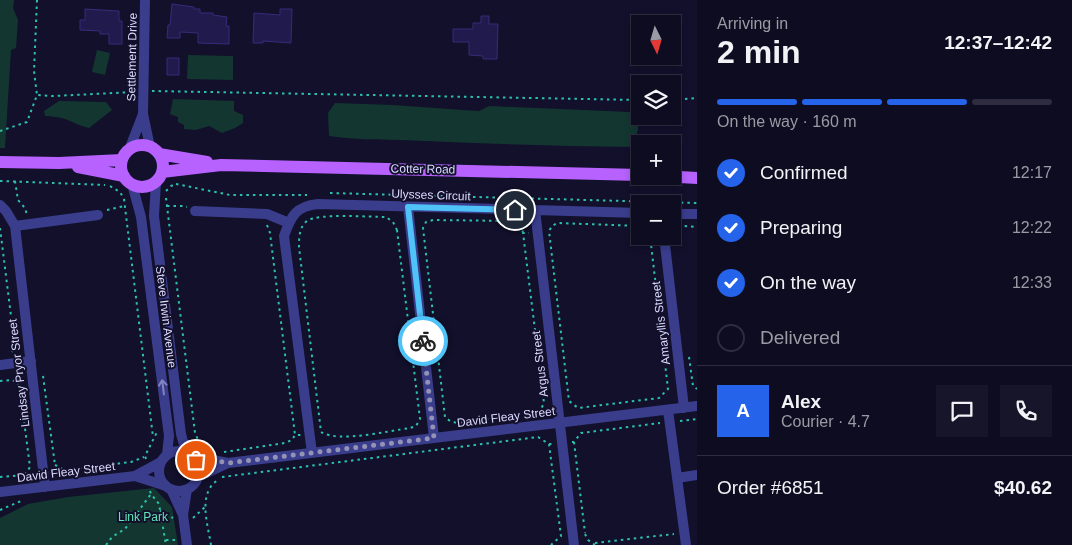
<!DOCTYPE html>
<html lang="en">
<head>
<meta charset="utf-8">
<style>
  :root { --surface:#0e0c20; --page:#171529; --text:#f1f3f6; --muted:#9b9ba5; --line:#2e2c3e; --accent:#2563eb }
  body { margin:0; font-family:Helvetica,sans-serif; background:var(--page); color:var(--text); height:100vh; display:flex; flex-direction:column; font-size:19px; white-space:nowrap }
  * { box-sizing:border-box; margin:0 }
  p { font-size:16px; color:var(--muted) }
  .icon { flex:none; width:28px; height:28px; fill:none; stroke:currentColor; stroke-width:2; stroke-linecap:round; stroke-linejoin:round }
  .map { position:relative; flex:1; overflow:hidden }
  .details { display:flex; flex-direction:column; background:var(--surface); width:375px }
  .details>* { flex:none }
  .needle { width:32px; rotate:175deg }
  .tools { position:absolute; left:631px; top:15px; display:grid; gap:10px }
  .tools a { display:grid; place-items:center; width:50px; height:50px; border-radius:0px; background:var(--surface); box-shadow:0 2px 8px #0003,0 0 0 1px var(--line); font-size:25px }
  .pin { position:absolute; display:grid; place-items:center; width:42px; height:42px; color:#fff; margin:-21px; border:2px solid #fff; border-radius:50%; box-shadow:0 1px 5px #0007 }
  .courier { position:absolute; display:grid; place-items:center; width:50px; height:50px; margin:-25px; border:4px solid #4fc3f7; border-radius:50%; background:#fff; color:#222; box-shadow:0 1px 6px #0007 }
  .summary em { font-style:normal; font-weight:800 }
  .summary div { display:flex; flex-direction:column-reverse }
  .summary { display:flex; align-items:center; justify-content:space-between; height:85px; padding:0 20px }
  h1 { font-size:32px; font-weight:800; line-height:38px }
  .bar { display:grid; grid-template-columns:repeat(4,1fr); gap:8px 5px; align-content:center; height:60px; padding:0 20px }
  .bar i { height:6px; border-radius:4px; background:var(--line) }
  .bar .current { background:var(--accent) }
  .bar p { grid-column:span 4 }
  .line { display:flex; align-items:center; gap:12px; padding:0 20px; border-top:1px solid var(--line) }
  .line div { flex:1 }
  .round { display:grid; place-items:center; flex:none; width:52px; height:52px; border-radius:0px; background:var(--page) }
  ol { padding:0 20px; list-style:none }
  li { display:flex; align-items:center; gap:15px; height:55px }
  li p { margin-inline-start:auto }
  li .icon { padding:5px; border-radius:50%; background:var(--accent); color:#fff; stroke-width:4 }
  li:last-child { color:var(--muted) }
  li i { width:28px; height:28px; border:2px solid var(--line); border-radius:50% }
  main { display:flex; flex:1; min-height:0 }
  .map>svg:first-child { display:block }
</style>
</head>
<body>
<main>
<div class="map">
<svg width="697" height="545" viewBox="0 0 697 545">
  <rect width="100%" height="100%" fill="#12102b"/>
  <path fill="#133631" d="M0,0h14l-1,8 5,12 -2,28 -5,2 -6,98h-5z
    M97,50l13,3 -5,22 -13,-3z
    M188,55l45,1v24l-46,-1z
    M173,99l61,2v10l9,4v8l-8,5 -13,5 -13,-7 -13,4 -12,-1v-4l-6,-3v-5l-8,-3z
    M59,101l47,1 6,8 -23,18c-10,-2 -17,-7 -27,-10 -6,-1 -12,-2 -17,-2l-1,-5z
    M335,103l58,2 70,5 16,1 10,-5 141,6 8,4v14l-6,17c-69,-1 -138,-3 -207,-6 -32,-2 -64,0 -96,-5l-1,-23z
    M154,488l18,19 6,38h-178v-27l28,-14 40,-7z"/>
  <path fill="#211b4d" stroke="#352c7a" d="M172,4l22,3v2h6v4h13v2l14,2 -1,9h3v18l-31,-1v-10l-18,-1v6h-13l1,-13h2z
    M85,9l34,2v10h3v23h-13v-10h-9v-3l-20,-1v-10h5z
    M280,9h12l-1,34 -28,-2v2h-10l1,-30 26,2z
    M481,16h8v8h9l-1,35h-14v-3l-14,-1v-13h-16v-13h20v-6h8z
    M167,58h12v17h-12z"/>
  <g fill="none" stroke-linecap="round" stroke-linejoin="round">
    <path stroke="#2bc2ac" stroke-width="2" stroke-dasharray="2.5 4" stroke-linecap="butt" d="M37,0l-3,71 3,24
      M152,91l488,9
      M672,100l25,-2
      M0,131l27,-9 10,-27 16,1 82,-4
      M0,181l105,4
      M15,181l3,19 7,8 2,7
      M176,184l54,11h77
      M110,186l10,6 4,7
      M166,191l5,-5 5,-2
      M330,193l367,10
      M166,198l29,235 5,11 5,3
      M124,199l29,238
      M167,206h17l3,1
      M107,210l17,-4
      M267,225l3,8 25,202
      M640,226l-83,-3 -5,3 -3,5 20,170 9,7 81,-10 9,-9 -18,-153
      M0,228l15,120 -4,5
      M397,230l23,189 -4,7 -6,2c-23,3 -71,15 -89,4l-22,-185c0,-9 0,-20 8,-26 11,-8 63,-4 79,-4l7,5 4,8 3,-1
      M523,233l-2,-8 -6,-4 -82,-1 -7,2 -3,6 22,189 5,4 7,2 78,-10 6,-4 3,-6 -21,-170h6
      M674,233l9,-7 14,1
      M689,357l4,29 4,3
      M43,376l12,89
      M0,381l12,-1 5,2 3,8 10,77 -5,8 1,4
      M680,421l17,-2
      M572,442h2l7,-9 79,-10
      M574,442l11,91
      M549,444l12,92 -10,9
      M224,452l61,-9 7,-3 3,-5h6
      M146,459l-1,-3 13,-26
      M55,465l11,6
      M66,470l65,-8 13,-5
      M0,477l25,-2
      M222,477l316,-40 11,7h3
      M150,491l1,3 8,10 7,41
      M0,510l21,-9
      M160,511l13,7
      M193,518l13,-12
      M585,534l3,6 7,5
      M166,540h10
      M595,543l79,-9
      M106,545l6,-8 13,-8 26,-35
      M211,545c-3,-20 -14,-52 7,-65"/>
    <path stroke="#393d8c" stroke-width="10" d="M145,0l-2,114 7,33
      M129,150l14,-36
      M156,182l-2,34 27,218 5,18
      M132,184l9,33 28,219 -2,18
      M0,205l6,6 9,15 30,261
      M408,207l26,231
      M535,210l39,335
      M195,211l72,3 22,9
      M672,214h25
      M15,226l83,-11
      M664,236l20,172
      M0,365l31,-4
      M668,410l18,135
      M159 471a20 20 0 1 1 40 0a20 20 0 1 1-40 0Z
      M312,453l-28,-217c7,-20 12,-30 34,-32l322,9
      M192,456l36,7
      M135,476l31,10
      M198,477l30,-14 469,-57
      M677,478l20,-3
      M171,489l12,26
      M0,492l135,-16 26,-14
      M187,545l-4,-30 4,-26"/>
    <path stroke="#b761ff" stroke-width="12" d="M121 166a21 21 0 1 1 42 0a21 21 0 1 1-42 0Z
      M159,154l48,8
      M0,162l59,1 63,-3
      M78,167l46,9
      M162,172l59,-7 419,10
      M662,176l35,2"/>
  </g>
  <defs><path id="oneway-shaft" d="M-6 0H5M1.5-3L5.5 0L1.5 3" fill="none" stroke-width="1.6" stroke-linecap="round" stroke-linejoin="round" transform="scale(1.25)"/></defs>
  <use stroke="#8284c0" href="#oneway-shaft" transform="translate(163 387) rotate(-97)"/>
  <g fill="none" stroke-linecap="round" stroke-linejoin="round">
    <path stroke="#9593b5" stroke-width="5" stroke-dasharray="0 9" d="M196,460l-4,-4 36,7 206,-25 -11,-97"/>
    <path stroke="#4fc3f7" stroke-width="6" d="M423,341l-15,-134 107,3"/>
  </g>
  <g text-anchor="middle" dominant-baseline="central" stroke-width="4" stroke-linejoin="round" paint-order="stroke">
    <g font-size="12" fill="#dbdaff" stroke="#12102b">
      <text transform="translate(132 57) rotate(-89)">Settlement Drive</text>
      <text transform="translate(423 169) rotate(1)">Cotter Road</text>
      <text transform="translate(431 195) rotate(2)">Ulysses Circuit</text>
      <text transform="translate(166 317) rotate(83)">Steve Irwin Avenue</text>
      <text transform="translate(661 323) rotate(-97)">Amaryllis Street</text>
      <text transform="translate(540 364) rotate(-97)">Argus Street</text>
      <text transform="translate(19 373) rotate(-97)">Lindsay Pryor Street</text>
      <text transform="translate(506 417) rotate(-7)">David Fleay Street</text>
      <text transform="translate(66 472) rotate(-7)">David Fleay Street</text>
    </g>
    <g font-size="12" fill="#60e5b9" stroke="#12102b">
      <text x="143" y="517">Link Park</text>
    </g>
  </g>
</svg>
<div class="tools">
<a><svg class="needle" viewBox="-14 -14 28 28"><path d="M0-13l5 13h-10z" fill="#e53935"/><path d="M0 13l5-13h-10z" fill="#9b9ba5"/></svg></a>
<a><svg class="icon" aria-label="layers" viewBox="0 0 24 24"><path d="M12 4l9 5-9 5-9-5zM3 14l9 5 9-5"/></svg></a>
<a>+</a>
<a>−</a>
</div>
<div class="pin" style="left:196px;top:460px;background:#ea580c"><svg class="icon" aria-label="bag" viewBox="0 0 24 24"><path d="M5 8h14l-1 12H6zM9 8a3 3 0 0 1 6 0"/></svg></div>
<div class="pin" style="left:515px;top:210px;background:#1f2937"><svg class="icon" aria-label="home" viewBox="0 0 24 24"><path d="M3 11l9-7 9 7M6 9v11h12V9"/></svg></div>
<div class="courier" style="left:423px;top:341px"><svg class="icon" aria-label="bike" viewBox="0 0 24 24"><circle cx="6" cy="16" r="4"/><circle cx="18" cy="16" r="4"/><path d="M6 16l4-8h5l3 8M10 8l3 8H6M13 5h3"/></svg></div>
</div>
<section class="details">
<div class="summary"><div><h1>2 min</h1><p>Arriving in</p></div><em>12:37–12:42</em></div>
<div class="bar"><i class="current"></i><i class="current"></i><i class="current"></i><i></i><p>On the way · 160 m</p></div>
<ol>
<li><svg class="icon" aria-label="check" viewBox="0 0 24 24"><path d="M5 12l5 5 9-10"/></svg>Confirmed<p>12:17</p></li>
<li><svg class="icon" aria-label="check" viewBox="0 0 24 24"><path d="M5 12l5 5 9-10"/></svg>Preparing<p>12:22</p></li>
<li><svg class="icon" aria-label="check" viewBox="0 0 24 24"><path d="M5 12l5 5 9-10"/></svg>On the way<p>12:33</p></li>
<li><i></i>Delivered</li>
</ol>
<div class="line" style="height:90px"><b class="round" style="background:var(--accent);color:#fff">A</b><div><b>Alex</b><p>Courier · 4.7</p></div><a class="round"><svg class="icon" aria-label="chat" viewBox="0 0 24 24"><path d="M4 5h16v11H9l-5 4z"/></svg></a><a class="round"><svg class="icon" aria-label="phone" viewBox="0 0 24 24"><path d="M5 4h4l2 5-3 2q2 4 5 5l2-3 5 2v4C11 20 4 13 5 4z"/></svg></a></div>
<div class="line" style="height:65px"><div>Order #6851</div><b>$40.62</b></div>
</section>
</main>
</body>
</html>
